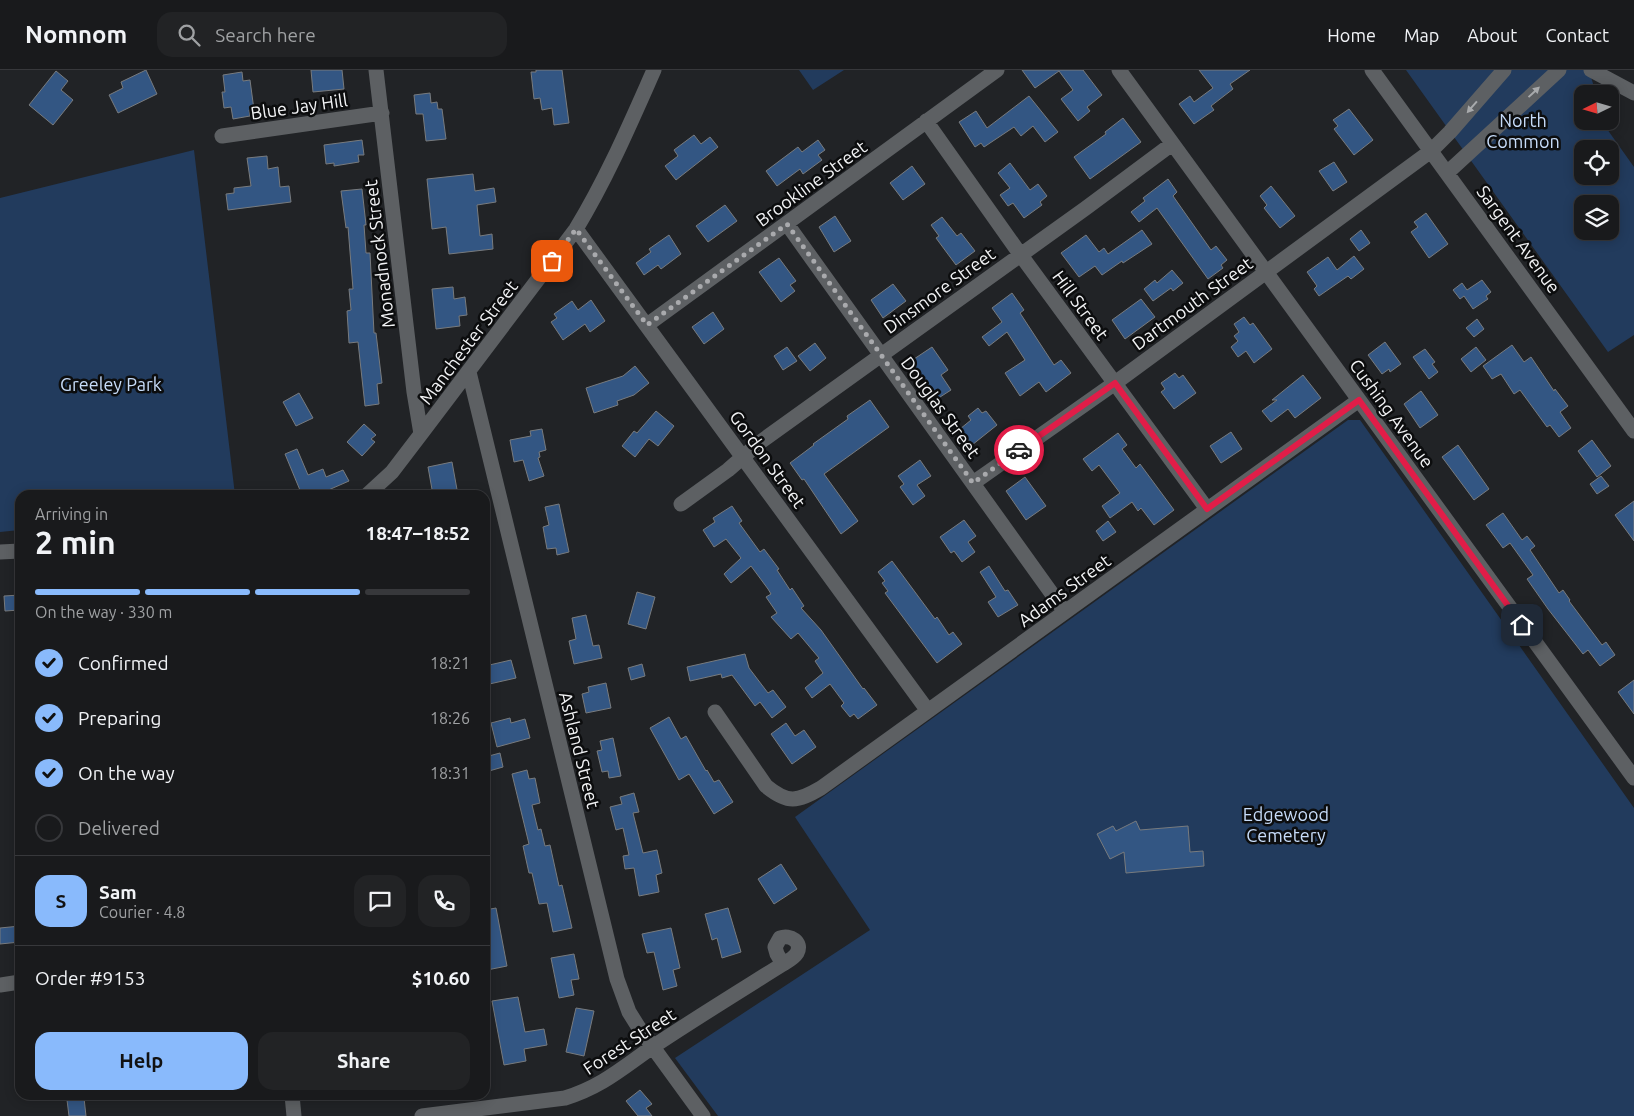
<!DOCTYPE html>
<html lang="en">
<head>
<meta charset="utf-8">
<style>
  :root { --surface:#191a1c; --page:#222325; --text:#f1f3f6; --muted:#9fa1a3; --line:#37383b; --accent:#89bafc }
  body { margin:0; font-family:Ubuntu,sans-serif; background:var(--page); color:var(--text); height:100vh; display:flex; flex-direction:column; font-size:19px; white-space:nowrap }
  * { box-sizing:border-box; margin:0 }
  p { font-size:16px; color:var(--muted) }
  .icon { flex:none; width:28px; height:28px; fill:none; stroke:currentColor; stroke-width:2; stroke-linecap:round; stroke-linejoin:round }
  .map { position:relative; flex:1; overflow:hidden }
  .panel { position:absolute; left:15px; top:420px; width:475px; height:610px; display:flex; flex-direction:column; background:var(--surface); border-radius:15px; box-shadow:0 2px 12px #0003,0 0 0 1px var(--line) }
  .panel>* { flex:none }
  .needle { width:32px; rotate:265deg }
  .tools { position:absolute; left:1574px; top:15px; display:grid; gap:10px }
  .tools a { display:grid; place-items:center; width:45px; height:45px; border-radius:10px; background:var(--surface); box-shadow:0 2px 12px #0003,0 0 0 1px var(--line); font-size:25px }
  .pin { position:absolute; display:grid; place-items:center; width:42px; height:42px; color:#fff; margin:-21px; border-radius:10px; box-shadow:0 2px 8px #0006 }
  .courier { position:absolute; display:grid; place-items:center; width:50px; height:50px; margin:-25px; border:4px solid #e11d48; border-radius:50%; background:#fff; color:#222; box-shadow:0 1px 6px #0007 }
  .overview em { font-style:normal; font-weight:700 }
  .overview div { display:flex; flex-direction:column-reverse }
  .overview { display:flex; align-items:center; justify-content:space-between; height:85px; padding:0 20px }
  h1 { font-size:32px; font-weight:700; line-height:38px }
  .bar { display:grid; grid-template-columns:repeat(4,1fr); gap:8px 5px; align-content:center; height:60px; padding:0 20px }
  .bar i { height:6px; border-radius:4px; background:var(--line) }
  .bar .selected { background:var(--accent) }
  .bar p { grid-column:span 4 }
  .line { display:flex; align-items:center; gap:12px; padding:0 20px; border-top:1px solid var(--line) }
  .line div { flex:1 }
  .round { display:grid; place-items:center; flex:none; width:52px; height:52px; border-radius:15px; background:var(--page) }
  ol { padding:0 20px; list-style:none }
  li { display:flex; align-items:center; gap:15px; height:55px }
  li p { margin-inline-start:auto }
  li .icon { padding:5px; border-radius:50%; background:var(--accent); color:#111; stroke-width:4 }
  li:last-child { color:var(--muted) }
  li i { width:28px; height:28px; border:2px solid var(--line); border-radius:50% }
  .button { display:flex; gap:10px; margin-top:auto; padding:10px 20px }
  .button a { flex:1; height:58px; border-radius:15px; background:var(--accent); color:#111; font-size:20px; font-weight:700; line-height:58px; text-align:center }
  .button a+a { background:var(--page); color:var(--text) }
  header { display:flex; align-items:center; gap:30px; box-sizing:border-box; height:70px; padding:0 25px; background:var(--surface); border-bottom:1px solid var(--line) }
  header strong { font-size:24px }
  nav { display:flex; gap:28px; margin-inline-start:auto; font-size:18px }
  .search { width:350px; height:45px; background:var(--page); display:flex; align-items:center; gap:12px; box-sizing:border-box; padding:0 18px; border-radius:15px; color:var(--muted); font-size:19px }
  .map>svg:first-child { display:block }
</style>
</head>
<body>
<header>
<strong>Nomnom</strong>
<div class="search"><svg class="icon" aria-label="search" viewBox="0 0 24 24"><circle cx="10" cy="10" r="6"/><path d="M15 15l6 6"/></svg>Search here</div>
<nav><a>Home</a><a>Map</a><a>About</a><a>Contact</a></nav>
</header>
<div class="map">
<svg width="1634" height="1046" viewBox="0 0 1634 1046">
  <rect width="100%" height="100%" fill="#212326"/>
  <path fill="#223b5d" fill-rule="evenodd" d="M799,0h45l-31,20z
    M1406,0h183l7,24h-14v27h23l2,8 27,38v168l-26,17zM1582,79h28v27h-28zM1582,134h28v27h-28z
    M194,80l41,345h-215v35l-20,2v-334z
    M1348,350h12l274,388v308h-916l-43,-58 195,-128 -75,-113z"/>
  <path fill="#335683" stroke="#787b7e" d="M146,0l11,24 -39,19 -9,-18 14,-7 -2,-6z
    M311,0h31l2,19 -31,3z
    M536,0h26l7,53 -15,2 -2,-17 -10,2 -2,-12 -6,1 -3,-27h5z
    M1022,0h61l19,25 -15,12 3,4 -12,10 -17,-22 12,-9 -14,-19 -24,17z
    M1199,0h51l-20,14 3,5 -22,17 3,4 -20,14 -15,-20 11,-8 4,6 19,-14z
    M56,1l12,10 -7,9 12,10 -20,25 -24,-20z
    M242,2l1,9 7,-1 4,30h-5l1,6 -17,3 -2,-12 -7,1 -2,-16h3l-2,-17z
    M430,23l1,10 6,-1 1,7h4l4,30 -20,2 -3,-27h-7l-2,-19z
    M1029,26l29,36 -13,10 -12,-16 -12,10 -7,-9 -30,20 -3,-4 -6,4 -16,-25 17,-11 11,17z
    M1349,39l24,31 -19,15 -20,-26 4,-3 -5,-6z
    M1123,48l18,24 -51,37 -16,-22 32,-23 -1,-2z
    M694,65l7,9 9,-7 8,10 -42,33 -11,-14 13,-10 -4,-6z
    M362,70l2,15h-6l1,7 -25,4v-3l-8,1 -2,-19z
    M818,70l7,10 -7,5 4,5 -19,14 -3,-5 -23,17 -11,-15 32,-24 4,5z
    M267,86l1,13 10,-2 2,20 9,-1 2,16 -63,8 -2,-16 8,-1v-5l17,-2 -4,-28z
    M1334,92l13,20 -14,9 -14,-20z
    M1010,93l20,27 8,-6 9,12 -7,6 2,3 -18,13 -11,-15 -5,3 -8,-11 10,-7 -12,-15z
    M912,96l13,18 -22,16 -13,-17z
    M473,104l2,17 19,-3 2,14 -19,3 3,31 12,-2 1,15 -44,5 -3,-27 -14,2 -5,-50z
    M1168,109l9,13 -4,4 38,54 5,-4 11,14 -6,5 2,3 -15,11 -51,-71 -18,14 -8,-10 14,-11 -2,-3z
    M1271,116l24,30 -15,12 -16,-20 3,-3 -7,-9z
    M362,119l4,36h-2l2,28h4l4,80h2l6,50 -5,1 2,20 -14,2 -7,-64 -9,1 -2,-32 4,-1 -2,-21h4l-5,-62 -2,1 -5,-37z
    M725,135l12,16 -29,21 -12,-16z
    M1426,143l22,31 -19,14 -18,-26 7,-5 -4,-5z
    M835,146l16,25 -17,11 -15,-25z
    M942,147l15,19 4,-3 14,18 -19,14 -20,-27 3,-2 -8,-11z
    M1142,160l10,14 -29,19 -1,-2 -20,14 -7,-9 -16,11 -18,-24 25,-18 13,17 5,-4 4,6z
    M1361,160l9,13 -11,8 -9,-12z
    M669,165l12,19 -20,15 -3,-4 -14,10 -8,-12 15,-11 -2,-3z
    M1354,186l10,13 -13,10 -3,-3 -29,20 -5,-7 3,-3 -10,-14 21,-15 9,13z
    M779,188l17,23 -6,4 5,6 -14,11 -22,-30z
    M1172,200l11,13 -10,8 -2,-3 -18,13 -9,-12 11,-9 2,3z
    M1482,210l9,12 -5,4 2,3 -15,10 -9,-13 -4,3 -7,-9 9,-7 5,7z
    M893,214l13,17 -23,17 -12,-18z
    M453,217l1,12 11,-2 2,18 -8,1 1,10 -24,3 -4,-40z
    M1012,223l12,17 -4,3 34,52 7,-5 10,13 -25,19 -7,-10 -19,14 -15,-23 20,-13 -18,-28 -18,14 -7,-9 20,-15 -10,-14z
    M1141,229l14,18 -30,22 -13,-19z
    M591,230l14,21 -15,11 -5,-8 -22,16 -12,-18 6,-4 -3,-4 18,-13 6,9z
    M713,242l11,17 -20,15 -12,-17z
    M1244,247l6,8 3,-2 19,26 -18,14 -8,-12 -8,6 -7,-10 7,-6 -4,-5 5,-4 -5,-8z
    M1477,249l7,10 -10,8 -8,-9z
    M1385,272l16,22 -11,8 -1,-3 -7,5 -14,-19z
    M815,273l11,15 -16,13 -12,-15z
    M1512,275l12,17 7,-5 23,34 1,-2 13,17 -8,6 11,16 -12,9 -9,-12 -3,2 -27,-37 -6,4 -13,-20 -9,5 -9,-13z
    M787,277l10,14 -14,9 -9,-14z
    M932,277l16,23 -7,5 10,15 -14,9 -26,-38z
    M1476,277l10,13 -15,12 -10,-13z
    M1425,279l10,13 -3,2 6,8 -9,7 -16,-22z
    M635,296l14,17 -15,12 -17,6 1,4 -24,8 -8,-25 37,-12z
    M1175,303l4,5 4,-3 13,18 -22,16 -13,-17 4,-3 -4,-6z
    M1303,305l18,23 -26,20 -7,-9 -17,13 -9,-11 15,-11h-5z
    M1421,321l17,24 -18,13 -16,-24z
    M299,323l14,25 -17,8 -13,-24z
    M870,330l19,27 -65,47 34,47 -17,13 -37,-55 -2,1 -12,-17 24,-18 -1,-1 35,-25 -1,-3z
    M978,338l4,5 4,-2 11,14 -25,20 -12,-16 11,-9 -3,-4z
    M656,341l18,15 -16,20 -9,-7 -14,18 -13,-11 12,-15 3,2z
    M364,354l12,11 -5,4 4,3 -13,14 -15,-14z
    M542,359l4,21 -7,2 1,5 -2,1 6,18 -15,5 -6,-21 -9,2 -4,-22 21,-4 -1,-5z
    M1231,362l11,17 -21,14 -11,-17z
    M1118,363l9,12 -5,4 14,19 4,-4 34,46 -20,15 -13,-17 -3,3 -6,-9 -22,16 -8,-12 18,-13 -21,-28 -7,6 -9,-12z
    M1592,370l19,26 -14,11 -19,-26z
    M1458,375l31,44 -15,11 -32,-43z
    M297,379l11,26 15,-6 3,8 17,-7 6,11 -32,14h-15l-17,-41z
    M920,390l11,16 -14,9 8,11 -12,9 -13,-18 4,-3 -6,-8z
    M452,392l6,33h-25l-5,-28z
    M1601,406l8,10 -12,8 -7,-10z
    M1025,407l21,29 -20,14 -20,-29z
    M1634,431v40l-19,-26z
    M559,434l10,48 -12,3 -1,-7 -9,1 -4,-22 6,-2 -4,-18z
    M732,436l10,15 -3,2 21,29 4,-3 15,20 -2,1 13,20 2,-2 12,18 -3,2 20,22 42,59 1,-1 13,17 -19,14 -4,-5 -4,3 -9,-11 3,-3 -14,-19 -18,14 -7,-10 18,-15 -8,-12 4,-3 -21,-25 -7,6 -20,-22 6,-4 -11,-16 5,-3 -3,-5 -17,-23 -20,17 -7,-9 17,-16 -15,-19 -12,8 -11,-17 12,-8 -2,-4z
    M1503,443l19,27 5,-4 8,10 -5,4 29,43 4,-3 7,10 -1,1 33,44 4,-3 9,13 -15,11 -12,-16 -5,4 -35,-45 -21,-30 6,-4 -23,-32 -7,5 -17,-23z
    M964,450l12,16 -8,6 7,10 -13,10 -8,-11 -3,2 -11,-16z
    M1108,451l8,11 -13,9 -7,-10z
    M892,491l43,58 2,-2 12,18 4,-3 9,12 -25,19 -52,-70 3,-2 -6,-8 3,-2 -7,-9z
    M989,496l16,25 3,-1 10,15 -20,12 -10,-15 8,-5 -16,-25z
    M637,522l18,5 -9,32 -18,-5z
    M20,525v15l-15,1 -1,-15z
    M586,545l7,31 6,-1 3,13 -28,6 -5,-23 7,-2 -4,-21z
    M745,584l4,14 19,25 5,-3 13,17 -14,11 -12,-16 -5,4 -23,-31 -10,3 -1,-4 -31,7 -3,-14z
    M511,590l5,18 -31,7v-19z
    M642,594l3,12 -14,4 -3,-12z
    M1634,610v34l-16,-22z
    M606,613l5,25 -25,5 -4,-19 7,-2 -1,-5z
    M669,647l12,22 5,-3 20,35 1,-1 7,12 5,-2 14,22 -19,12 -25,-40 -10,6 -29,-52z
    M510,648l1,5 14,-4 5,19 -33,9 -6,-24z
    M786,653l9,13 9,-6 12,17 -24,17 -21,-30z
    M613,668l8,38 -12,2 -1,-7 -6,1 -5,-21 5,-1 -2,-9z
    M500,683l3,14 -14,4 -4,-14z
    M527,700l2,9 6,-1 5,25 -8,2 6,25 3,-1 4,17 5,-1 9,41 3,-1 10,43 -19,4 -6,-29 -8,1 -7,-31h-3l-6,-27 6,-2 -17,-70z
    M634,723l5,19 -6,1 10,40 14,-3 5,23 -6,2 3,17 -20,4 -5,-28 -9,1 -2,-13 6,-1 -6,-27 -7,2 -6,-23 12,-3 -2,-7z
    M1136,751l4,9 48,-4 2,26 13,-1 1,15 -78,7 -2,-21 -14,7 -13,-25 16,-8 3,5z
    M781,794l16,25 -23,15 -16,-25z
    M496,838l11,58 -20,4 -2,-13v-47z
    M728,838l13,44 -19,6 -5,-20 -5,2 -7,-26z
    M20,856v16l-20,2v-16z
    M671,858l9,40 -7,2 4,16 -14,4 -9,-38 -7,1 -5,-19z
    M574,884l5,25 -8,1 3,15 -15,3 -8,-40z
    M518,927l7,35 19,-3 3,16 -23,4 2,12 -22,4 -12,-64z
    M576,938l18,3 -10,45 -18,-4z
    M640,1020l12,14 -6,4 6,8h-14l-12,-15z
    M84,1028l2,18h-17l-2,-16z"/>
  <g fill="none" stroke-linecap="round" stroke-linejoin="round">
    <path stroke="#5d6063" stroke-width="15" d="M376,0l38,322 7,42
      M1119,0l515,708
      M1372,0l262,361
      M1591,0l43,23
      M926,51l94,133 187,255
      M222,66l160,-23
      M1447,103l112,-103
      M787,154l278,388
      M576,159l352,482
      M647,255l350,-255
      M469,302l148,607 12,33 10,16 64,88
      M973,413l142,-100 316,-232 19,-19 54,-62
      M367,425l25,-23 29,-38 155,-205c31,-51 54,-105 78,-159
      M681,434l47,-34 31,-27 327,-235 86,-64
      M0,482l20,-1
      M715,642l51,74c22,18 31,16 55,2l538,-388
      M0,915l20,-3
      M292,1025l2,21
      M422,1046l143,-18c38,-12 57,-30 89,-52 42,-28 86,-55 129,-82 5,-3 11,-6 14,-11 6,-11 -7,-19 -17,-15l-5,9 2,7 6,10"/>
  </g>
  <defs><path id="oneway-solid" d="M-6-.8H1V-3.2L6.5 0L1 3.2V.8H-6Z" transform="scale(1.25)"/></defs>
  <g fill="#a8aaac">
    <use href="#oneway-solid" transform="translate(1534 22) rotate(-43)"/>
    <use href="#oneway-solid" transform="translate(1472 37) rotate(131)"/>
  </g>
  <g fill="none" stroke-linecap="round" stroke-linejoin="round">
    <path stroke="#a9aaad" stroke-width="5" stroke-dasharray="0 9" d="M552,191l24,-32 71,96 140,-101 186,259 46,-33"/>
    <path stroke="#e11d48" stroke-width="6" d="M1019,380l96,-67 92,126 152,-109 163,225"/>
  </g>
  <g text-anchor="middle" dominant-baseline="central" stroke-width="5" stroke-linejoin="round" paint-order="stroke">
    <g font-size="18" fill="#f2f3f5" stroke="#0c0d0e">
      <text transform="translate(299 36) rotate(-8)">Blue Jay Hill</text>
      <text transform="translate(811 113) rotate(-36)">Brookline Street</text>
      <text transform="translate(1519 169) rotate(54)">Sargent Avenue</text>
      <text transform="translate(379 184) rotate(-97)">Monadnock Street</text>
      <text transform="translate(939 220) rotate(-36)">Dinsmore Street</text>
      <text transform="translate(1192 233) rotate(-36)">Dartmouth Street</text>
      <text transform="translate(1081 235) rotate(54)">Hill Street</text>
      <text transform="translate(468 272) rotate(-53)">Manchester Street</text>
      <text transform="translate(941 337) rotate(54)">Douglas Street</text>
      <text transform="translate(1392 343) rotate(54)">Cushing Avenue</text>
      <text transform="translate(768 389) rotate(54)">Gordon Street</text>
      <text transform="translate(1064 520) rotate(-36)">Adams Street</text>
      <text transform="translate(580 680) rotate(76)">Ashland Street</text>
      <text transform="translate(629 971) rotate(-33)">Forest Street</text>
    </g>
    <g font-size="18" fill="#c7dcf9" stroke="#0c0d0e">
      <text x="1523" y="50">North<tspan x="1523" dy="21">Common</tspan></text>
      <text x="111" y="314">Greeley Park</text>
      <text x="1286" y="744">Edgewood<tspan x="1286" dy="21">Cemetery</tspan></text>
    </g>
  </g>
</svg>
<div class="tools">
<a><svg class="needle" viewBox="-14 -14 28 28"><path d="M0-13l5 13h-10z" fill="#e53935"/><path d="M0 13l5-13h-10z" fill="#9fa1a3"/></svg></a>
<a><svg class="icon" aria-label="locate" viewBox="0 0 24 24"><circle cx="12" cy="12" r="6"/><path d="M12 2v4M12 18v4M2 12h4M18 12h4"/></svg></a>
<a><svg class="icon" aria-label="layers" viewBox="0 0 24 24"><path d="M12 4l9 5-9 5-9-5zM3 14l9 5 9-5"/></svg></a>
</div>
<div class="pin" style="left:552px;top:191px;background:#ea580c"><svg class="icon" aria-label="bag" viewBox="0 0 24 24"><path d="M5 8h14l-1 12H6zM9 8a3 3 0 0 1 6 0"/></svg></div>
<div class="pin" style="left:1522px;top:555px;background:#1f2937"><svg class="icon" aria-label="home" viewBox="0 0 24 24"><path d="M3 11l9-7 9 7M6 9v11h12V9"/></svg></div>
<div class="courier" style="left:1019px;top:380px"><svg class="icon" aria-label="car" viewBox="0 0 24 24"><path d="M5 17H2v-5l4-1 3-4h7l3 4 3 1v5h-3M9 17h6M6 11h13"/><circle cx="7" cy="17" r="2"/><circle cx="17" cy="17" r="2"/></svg></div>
<section class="panel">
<div class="overview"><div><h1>2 min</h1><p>Arriving in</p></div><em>18:47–18:52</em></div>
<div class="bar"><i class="selected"></i><i class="selected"></i><i class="selected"></i><i></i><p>On the way · 330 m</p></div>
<ol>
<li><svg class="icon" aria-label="check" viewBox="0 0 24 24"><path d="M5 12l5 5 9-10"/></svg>Confirmed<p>18:21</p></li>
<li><svg class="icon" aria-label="check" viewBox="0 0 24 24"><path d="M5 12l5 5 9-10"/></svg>Preparing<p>18:26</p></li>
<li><svg class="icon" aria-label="check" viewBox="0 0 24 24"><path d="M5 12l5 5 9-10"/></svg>On the way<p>18:31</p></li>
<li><i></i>Delivered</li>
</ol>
<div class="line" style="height:90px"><b class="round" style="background:var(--accent);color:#111">S</b><div><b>Sam</b><p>Courier · 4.8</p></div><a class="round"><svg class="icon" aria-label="chat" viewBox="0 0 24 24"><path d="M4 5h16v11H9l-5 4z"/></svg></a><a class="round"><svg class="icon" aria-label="phone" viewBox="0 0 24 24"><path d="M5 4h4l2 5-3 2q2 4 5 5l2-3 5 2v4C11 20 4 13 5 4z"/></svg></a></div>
<div class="line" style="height:65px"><div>Order #9153</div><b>$10.60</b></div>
<div class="button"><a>Help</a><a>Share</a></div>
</section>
</div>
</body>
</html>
